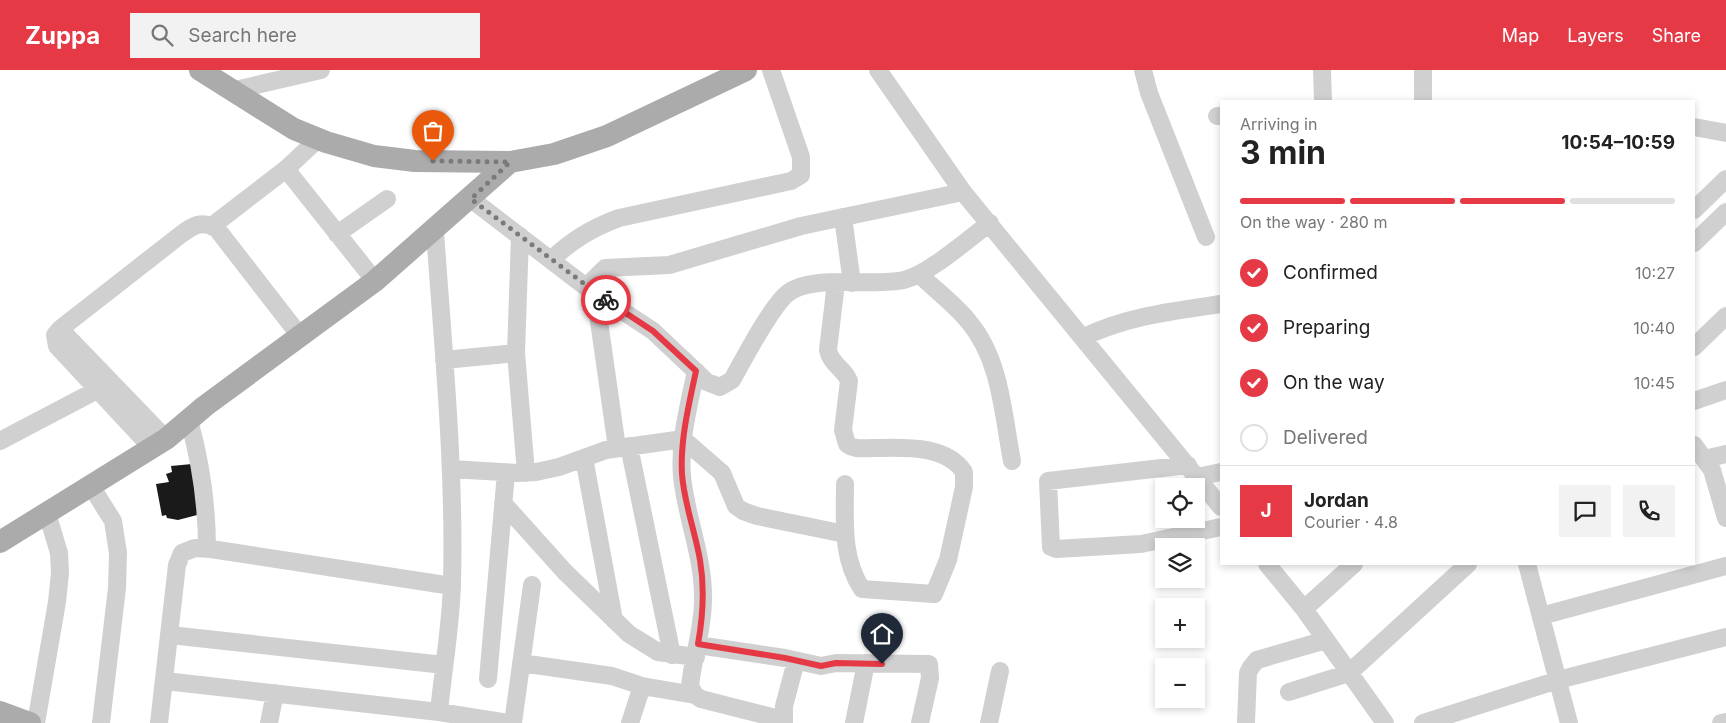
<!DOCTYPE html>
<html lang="en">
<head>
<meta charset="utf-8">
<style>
  :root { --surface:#fff; --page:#f2f2f2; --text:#222; --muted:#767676; --line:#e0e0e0; --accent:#e63946 }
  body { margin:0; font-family:Inter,sans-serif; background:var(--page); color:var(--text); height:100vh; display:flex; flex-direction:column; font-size:19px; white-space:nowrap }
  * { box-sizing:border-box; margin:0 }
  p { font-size:16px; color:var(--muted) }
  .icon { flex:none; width:28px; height:28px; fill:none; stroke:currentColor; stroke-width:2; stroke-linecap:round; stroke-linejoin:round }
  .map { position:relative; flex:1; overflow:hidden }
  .panel { position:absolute; left:1220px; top:30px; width:475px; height:465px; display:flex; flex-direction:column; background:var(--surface); border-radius:0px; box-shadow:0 2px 8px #0003 }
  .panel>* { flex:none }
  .buttons { position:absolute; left:1155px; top:408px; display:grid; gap:10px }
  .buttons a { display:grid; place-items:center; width:50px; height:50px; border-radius:0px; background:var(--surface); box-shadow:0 2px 8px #0003; font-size:25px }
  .pin { position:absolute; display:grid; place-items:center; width:42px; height:42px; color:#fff; margin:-51px -21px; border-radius:50% 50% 50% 0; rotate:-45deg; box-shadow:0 0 5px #0007 }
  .pin .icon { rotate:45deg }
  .courier { position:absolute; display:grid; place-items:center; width:50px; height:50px; margin:-25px; border:4px solid #e63946; border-radius:50%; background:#fff; color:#222; box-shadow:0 1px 6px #0007 }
  .summary em { font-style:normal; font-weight:700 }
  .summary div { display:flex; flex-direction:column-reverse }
  .summary { display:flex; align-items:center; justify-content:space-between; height:85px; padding:0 20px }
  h1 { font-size:32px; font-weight:700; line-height:38px }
  .bar { display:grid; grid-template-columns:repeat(4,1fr); gap:8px 5px; align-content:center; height:60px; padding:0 20px }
  .bar i { height:6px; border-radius:4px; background:var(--line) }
  .bar .on { background:var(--accent) }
  .bar p { grid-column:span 4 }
  .line { display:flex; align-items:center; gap:12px; padding:0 20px; border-top:1px solid var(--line) }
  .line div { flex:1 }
  .round { display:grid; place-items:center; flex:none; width:52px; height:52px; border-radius:0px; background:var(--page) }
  ol { padding:0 20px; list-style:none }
  li { display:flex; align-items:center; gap:15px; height:55px }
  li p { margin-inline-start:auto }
  li .icon { padding:5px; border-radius:50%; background:var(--accent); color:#fff; stroke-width:4 }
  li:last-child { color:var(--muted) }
  li i { width:28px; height:28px; border:2px solid var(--line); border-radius:50% }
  header { display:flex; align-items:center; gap:30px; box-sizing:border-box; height:70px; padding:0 25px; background:var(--accent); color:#fff }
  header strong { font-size:24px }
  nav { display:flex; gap:28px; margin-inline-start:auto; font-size:18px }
  .search { width:350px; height:45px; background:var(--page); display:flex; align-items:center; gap:12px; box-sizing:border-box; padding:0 18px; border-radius:0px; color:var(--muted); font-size:19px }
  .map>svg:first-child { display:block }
</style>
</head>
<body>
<header>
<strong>Zuppa</strong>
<div class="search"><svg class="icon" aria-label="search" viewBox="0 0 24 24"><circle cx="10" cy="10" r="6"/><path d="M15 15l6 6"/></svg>Search here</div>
<nav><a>Map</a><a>Layers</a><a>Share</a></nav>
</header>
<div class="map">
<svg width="1726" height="653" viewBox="0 0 1726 653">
  <rect width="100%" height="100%" fill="#fff"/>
  <path fill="#1a1a1a" d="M192,394l9,50 -23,6 -11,-2 -1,-3 -4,1 -6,-32 13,-2 -3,-8 6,-2 -1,-6z"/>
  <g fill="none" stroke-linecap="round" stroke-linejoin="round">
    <path stroke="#d0d0d0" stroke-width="18" d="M878,0l85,122 258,315
      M1143,0l6,23 57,144
      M1322,0l1,31
      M235,20l86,-20
      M1423,31v-31
      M1217,46h4
      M1694,57l32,6
      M286,99l89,112
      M471,129l115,88 67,44 54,51 13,5 12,-7c12,-21 39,-74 56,-87 24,-19 85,-6 116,-13 25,-6 64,-41 86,-57
      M1694,140l32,-31
      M843,147l9,66
      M212,156l74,-57 32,-30
      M435,161c8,117 20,235 17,352 -1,43 -9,86 -13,129l69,11
      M337,164l50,-35
      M520,166l-4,117 10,120
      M1694,173l32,-31
      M551,190c21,-20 41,-32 68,-42l172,-37 10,-6v-18l-30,-87
      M919,204c16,16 36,30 50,48 32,38 34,93 43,139
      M836,213l-8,67c3,15 16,18 21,31l-6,49 4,14c7,6 17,4 26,4 30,0 72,-4 91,24v15l-16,73 -14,34 -72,-5c-21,-31 -17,-70 -17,-105
      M586,217l19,-19 64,-3 132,-39 162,-34
      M595,223l22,155
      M60,259l-5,6 2,11 95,102
      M1084,267c44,-21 89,-26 137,-33
      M1694,277l32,-31
      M444,290l72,-7
      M696,301c-7,34 -17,70 -14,105 4,42 22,81 21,124 0,29 -10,57 -13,86l5,9 6,4 83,21
      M1694,331l32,-11
      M189,350c12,43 18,84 18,129
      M166,369l-106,-110 119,-93c13,-10 23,-17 38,-7l83,107
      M0,371l97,-51
      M1694,375l18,25 14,48
      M629,376l43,209
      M584,388l30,162
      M1704,389l22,-5
      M1188,395l-140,16 3,66 5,2 85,-5 80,-17
      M451,399l67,4 18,-1 23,-5 47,-17 77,-11 39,34 14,33 7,5 14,5 88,18
      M1197,407l24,-5
      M91,416l22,35 5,32 -1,35 -16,135
      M503,433l62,69 64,62 29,18 38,5
      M1267,494l37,45 81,114
      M1527,494l42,159
      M1304,539l50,-45
      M1541,546l185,-50
      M170,565l274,30
      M698,575l87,13 36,8 15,-3 93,1 1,14 -10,45
      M521,593l91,13 30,10 53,9
      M488,609l18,-206
      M165,611l274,31
      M1289,622l60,-19 119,-109
      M1246,652l2,-49 3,-6 6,-7 69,-20
      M36,653l21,-121 3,-29 -1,-20 -12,-40
      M159,653l18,-158 5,-12 13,-5 16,1 241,37
      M269,653l6,-30
      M513,653l19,-138
      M630,653l12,-37
      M784,653v-17l12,-45
      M854,653l12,-60
      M989,653l11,-52
      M1423,653l135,-43 168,-43
      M1721,653l5,-1"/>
    <path stroke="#ababab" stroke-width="22" d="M200,0l94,59 32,13 48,14 41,5 95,1 44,-8 53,-18 139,-66
      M0,472l166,-103 39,-33 170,-125 135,-119
      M0,642l30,11"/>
  </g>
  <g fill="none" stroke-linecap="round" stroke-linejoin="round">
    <path stroke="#7a7a7a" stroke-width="5" stroke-dasharray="0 9" d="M433,91l77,1 -39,37 135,101"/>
    <path stroke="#e63946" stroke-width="6" d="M606,230l47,31 43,40c-7,33 -16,69 -14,103 2,29 13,57 18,86 5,29 3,56 -2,84l87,14 36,8 15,-3 46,1"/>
  </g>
</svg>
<div class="buttons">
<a><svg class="icon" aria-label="locate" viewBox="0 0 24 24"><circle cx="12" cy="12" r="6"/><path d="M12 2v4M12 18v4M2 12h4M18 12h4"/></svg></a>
<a><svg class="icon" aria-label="layers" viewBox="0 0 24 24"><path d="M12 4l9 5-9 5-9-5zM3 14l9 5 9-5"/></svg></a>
<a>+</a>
<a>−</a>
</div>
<div class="pin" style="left:433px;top:91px;background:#ea580c"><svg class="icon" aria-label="bag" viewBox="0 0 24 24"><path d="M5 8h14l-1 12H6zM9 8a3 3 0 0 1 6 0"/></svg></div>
<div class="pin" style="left:882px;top:594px;background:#1f2937"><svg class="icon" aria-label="home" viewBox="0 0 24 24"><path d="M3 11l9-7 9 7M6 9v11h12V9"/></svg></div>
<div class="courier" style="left:606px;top:230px"><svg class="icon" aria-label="bike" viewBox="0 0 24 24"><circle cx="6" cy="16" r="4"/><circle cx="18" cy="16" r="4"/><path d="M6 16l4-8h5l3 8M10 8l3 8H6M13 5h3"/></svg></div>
<section class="panel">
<div class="summary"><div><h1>3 min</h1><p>Arriving in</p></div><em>10:54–10:59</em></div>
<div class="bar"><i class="on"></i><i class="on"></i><i class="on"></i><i></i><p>On the way · 280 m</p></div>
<ol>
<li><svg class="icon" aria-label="check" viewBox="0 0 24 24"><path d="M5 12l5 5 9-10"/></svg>Confirmed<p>10:27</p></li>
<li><svg class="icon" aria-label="check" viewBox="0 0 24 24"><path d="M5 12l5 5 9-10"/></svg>Preparing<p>10:40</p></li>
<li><svg class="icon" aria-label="check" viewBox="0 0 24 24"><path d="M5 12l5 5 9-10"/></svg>On the way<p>10:45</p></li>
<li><i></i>Delivered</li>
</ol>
<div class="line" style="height:90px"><b class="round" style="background:var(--accent);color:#fff">J</b><div><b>Jordan</b><p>Courier · 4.8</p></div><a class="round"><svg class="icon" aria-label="chat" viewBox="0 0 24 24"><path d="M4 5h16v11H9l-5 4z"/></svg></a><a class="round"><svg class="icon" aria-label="phone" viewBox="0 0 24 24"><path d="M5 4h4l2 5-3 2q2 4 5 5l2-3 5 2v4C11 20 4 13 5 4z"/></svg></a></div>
</section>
</div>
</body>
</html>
